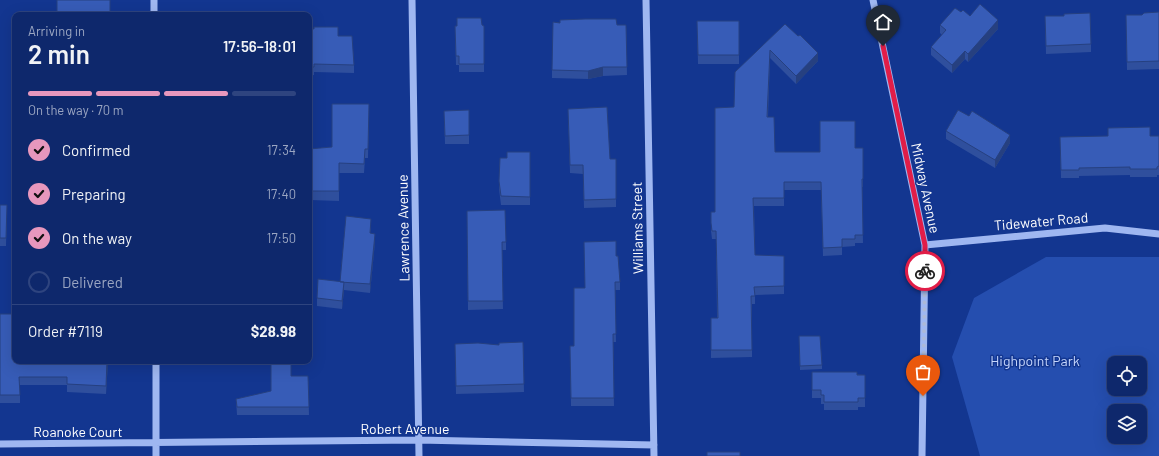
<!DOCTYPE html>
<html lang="en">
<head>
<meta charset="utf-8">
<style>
  :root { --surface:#0e286c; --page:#173072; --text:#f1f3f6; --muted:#9ba6c2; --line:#2e447f; --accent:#e797bd }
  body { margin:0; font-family:Barlow,sans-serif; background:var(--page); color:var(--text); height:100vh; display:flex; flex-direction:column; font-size:15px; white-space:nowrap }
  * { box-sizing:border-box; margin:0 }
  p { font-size:13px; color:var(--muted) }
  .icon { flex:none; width:22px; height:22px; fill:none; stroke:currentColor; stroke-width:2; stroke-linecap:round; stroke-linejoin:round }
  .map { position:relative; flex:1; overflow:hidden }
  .drawer { position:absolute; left:12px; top:12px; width:300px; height:352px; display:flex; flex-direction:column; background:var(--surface); border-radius:8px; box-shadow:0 4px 16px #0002,0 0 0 1px var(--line) }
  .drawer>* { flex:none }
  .fabs { position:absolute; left:1107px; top:356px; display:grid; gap:8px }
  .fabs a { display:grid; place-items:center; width:40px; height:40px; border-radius:8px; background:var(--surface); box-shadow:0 4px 16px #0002,0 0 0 1px var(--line); font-size:20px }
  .pin { position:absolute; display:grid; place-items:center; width:34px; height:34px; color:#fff; margin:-41px -17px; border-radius:50% 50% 50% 0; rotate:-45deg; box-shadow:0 0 4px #0007 }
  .pin .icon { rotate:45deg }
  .courier { position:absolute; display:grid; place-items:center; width:40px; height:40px; margin:-20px; border:3px solid #e11d48; border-radius:50%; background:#fff; color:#222; box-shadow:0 1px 5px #0007 }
  .overview em { font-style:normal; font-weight:600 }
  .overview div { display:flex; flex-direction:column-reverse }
  .overview { display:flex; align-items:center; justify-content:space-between; height:68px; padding:0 16px }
  h1 { font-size:26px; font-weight:600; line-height:30px }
  .bar { display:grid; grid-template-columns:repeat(4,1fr); gap:6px 4px; align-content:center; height:48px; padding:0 16px }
  .bar i { height:5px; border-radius:3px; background:var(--line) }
  .bar .current { background:var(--accent) }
  .bar p { grid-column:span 4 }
  .line { display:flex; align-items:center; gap:10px; padding:0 16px; border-top:1px solid var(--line) }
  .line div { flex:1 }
  ol { padding:0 16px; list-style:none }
  li { display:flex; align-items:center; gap:12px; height:44px }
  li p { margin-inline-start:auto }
  li .icon { padding:4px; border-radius:50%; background:var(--accent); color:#111; stroke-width:4 }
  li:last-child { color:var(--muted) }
  li i { width:22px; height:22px; border:2px solid var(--line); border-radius:50% }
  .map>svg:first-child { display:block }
</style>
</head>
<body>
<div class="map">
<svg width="1159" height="456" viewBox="0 0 1159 456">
  <rect width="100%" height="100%" fill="#133690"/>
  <path fill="#254eaf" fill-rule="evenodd" d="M1046,257h113v199h-179l-28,-99 22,-59zM1114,363h26v26h-26zM1114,411h26v26h-26z"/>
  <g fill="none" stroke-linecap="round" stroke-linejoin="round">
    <path stroke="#9fb7f1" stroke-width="7" d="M154,0v15
      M412,0l7,456
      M646,0l8,456
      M873,0l52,245 -3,211
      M925,245l180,-17 54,6
      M156,361v95
      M0,444l419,-4 235,5"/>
  </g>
  <path fill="#2f4f9d" d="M961,12l37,17 -30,33 -3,-3 -13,14 -21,-18v-8l11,-12 -2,-2v-8z
    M1159,12v57l-32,1 -1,-55h16z
    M1045,16l46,28v8l-45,2z
    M457,18l27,8v46h-25v-7h-3l-1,-39h2z
    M697,21h42v43h-41z
    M560,23l57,2h9l1,50 -24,1 -15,3 -36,-1v-8z
    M785,24l33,37 -22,23 -26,-26 -2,59 7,35h45l35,-4h8v39h-1l1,56h-8v3l-13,1v8l-19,1 -2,-66h-37v16h-30l1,49 29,1v38l-29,1v9h-3v53l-41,1v-40h6l-1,-79h-4l-1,-8 4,-19 19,-105z
    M309,28l29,8 16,29v8l-40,-1v3l-5,1z
    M369,104l-1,54h-3l-1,15h-25v28l-29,-1v-13h-1v-38l23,-2z
    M568,109l42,50h6v48l-32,1 -1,-34 -13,-1z
    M469,110v34h-24l-1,-33z
    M946,131l64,12 -15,25 -49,-29z
    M1159,136v39h-2v2h-27v-2l-51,1v2h-18l-1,-41z
    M530,152v53h-29l-2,-16 1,-31h7z
    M0,205h7l-1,41h-6z
    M467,211l39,31v8h-4l1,59 -35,1z
    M371,227l-1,6 5,9 -5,51 -26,-3 -2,19 -25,-3v-8l23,-16z
    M616,256l4,26v8h-5l1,52h-3l1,64h-43l-1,-60h4l11,-58z
    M0,314l15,47h93l-2,33 -39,-2v-7h-47v18h-20z
    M799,336l23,29v4l-22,1z
    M523,342l1,50 -68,2 -1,-50 44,1z
    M812,372l53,3v32h-7v3h-34v-6h-3v-6h-9z
    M291,376h17l1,39h-72l-1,-16 35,-8z"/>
  <path fill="#264080" d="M998,20v9l-30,33v-8z
    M965,51v8l-13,14v-8z
    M818,53v8l-22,23v-8z
    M603,67v9l-15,3v-8z
    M1010,135v8l-15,25v-8z
    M375,234v8l-5,51v-9z
    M344,282v8l-2,19v-8z
    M107,361l1,2 -2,31v-8z"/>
  <path fill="#375cb7" stroke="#264080" d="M57,0h53v15h-53z
    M980,4l18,16 -30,34 -3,-3 -13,14 -21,-18 15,-17 -6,-5 15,-17 6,4 2,-2 7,6z
    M1159,12v49l-32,1 -1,-47h16l2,-2z
    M1090,13l1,31 -45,2 -1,-30h19v-2z
    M457,18h24l1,7 2,1v38h-25v-8h-3l-1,-30h2z
    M585,19h31l1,6h9l1,42h-24l-15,4 -36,-1 1,-48 7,1v-3z
    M697,21h42v34h-41z
    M785,24l13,12 2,-1 18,18 -22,23 -26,-26 -3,67h7l1,35h45v-31h35v27h8v31h-1l1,56h-8v4h-13v8l-19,1 -2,-66h-37v16h-31l2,57 29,1v30l-30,1 1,9h-4l1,54h-41v-32h7l-2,-87h-4l-1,-8v-11h4v-104l19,-1 1,-35z
    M314,27h24v9h14l2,29 -40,-1v3h-5v-39l5,1z
    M332,104h37l-1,45h-3l-1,15 -25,-1v28h-29v-13h-1v-29l23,-2z
    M607,107l3,52h6v40l-32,1 -1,-35h-13l-2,-56z
    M469,110v25l-24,1 -1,-25z
    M958,110l11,6 3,-5 38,24 -15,25 -49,-29z
    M1150,127v9h9v30l-2,1v2h-27v-2l-51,1v2h-18l-1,-33 48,-1v-8z
    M507,152h23v45l-29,-1 -2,-15 1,-23h7z
    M0,205h7l-1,33h-6z
    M505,210l1,32h-4l1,59h-35l-1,-90z
    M346,216l25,3 -1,14 5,1 -5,50 -30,-2z
    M616,241v15h2l2,26h-5l1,52h-3l1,64h-43l-1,-52h4v-58h11l-1,-46z
    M318,279l26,3 -2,19 -25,-3z
    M0,314h15v47h92l-1,25 -39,-2v-7h-48l1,18h-20z
    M799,336h21l2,29 -22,1z
    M523,342l1,42 -68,2 -1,-42 23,-1 21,2v-2z
    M271,361h20v15h17l1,31h-72l-1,-8 35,-8z
    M812,372h45v3h8v23h-7v4h-34v-7h-3v-5h-9z
    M707,452h33v4h-33z"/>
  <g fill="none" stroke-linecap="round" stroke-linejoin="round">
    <path stroke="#acb9d8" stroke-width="4" stroke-dasharray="0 7.2" d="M923,396l2,-125"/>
    <path stroke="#e11d48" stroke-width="5" d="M883,46l42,199v26"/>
  </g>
  <g text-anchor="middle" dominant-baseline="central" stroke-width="3" stroke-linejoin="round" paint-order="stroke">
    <g font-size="14" fill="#fff" stroke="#133690">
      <text transform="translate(926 188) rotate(78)">Midway Avenue</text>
      <text transform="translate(1041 221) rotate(-5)">Tidewater Road</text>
      <text transform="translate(403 228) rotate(-91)">Lawrence Avenue</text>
      <text transform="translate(637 228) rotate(-91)">Williams Street</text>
      <text x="405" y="428">Robert Avenue</text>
      <text x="78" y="431">Roanoke Court</text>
    </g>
    <g font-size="14" fill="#c6d6fc" stroke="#133690">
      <text x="1035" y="360">Highpoint Park</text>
    </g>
  </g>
</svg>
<div class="fabs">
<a><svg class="icon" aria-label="locate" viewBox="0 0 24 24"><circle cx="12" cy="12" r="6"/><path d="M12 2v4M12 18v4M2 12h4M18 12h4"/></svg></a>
<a><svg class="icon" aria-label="layers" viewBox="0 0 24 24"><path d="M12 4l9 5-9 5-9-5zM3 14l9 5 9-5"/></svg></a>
</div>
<div class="pin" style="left:923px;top:396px;background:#ea580c"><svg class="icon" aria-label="bag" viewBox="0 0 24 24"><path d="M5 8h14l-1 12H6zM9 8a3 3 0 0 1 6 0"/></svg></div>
<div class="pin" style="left:883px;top:46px;background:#1f2937"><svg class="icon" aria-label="home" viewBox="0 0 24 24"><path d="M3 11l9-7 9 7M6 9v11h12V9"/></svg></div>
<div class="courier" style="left:925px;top:271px"><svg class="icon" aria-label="bike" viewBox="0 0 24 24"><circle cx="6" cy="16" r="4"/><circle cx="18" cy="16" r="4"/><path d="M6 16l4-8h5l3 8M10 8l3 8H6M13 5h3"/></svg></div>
<section class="drawer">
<div class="overview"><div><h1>2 min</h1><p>Arriving in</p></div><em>17:56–18:01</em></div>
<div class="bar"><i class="current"></i><i class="current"></i><i class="current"></i><i></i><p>On the way · 70 m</p></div>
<ol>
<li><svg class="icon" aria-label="check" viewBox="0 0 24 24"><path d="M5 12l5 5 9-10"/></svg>Confirmed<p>17:34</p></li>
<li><svg class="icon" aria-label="check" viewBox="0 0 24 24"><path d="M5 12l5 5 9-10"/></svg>Preparing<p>17:40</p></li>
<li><svg class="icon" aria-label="check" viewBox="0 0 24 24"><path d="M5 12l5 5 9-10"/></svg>On the way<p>17:50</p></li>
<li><i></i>Delivered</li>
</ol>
<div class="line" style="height:52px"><div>Order #7119</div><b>$28.98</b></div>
</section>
</div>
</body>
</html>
